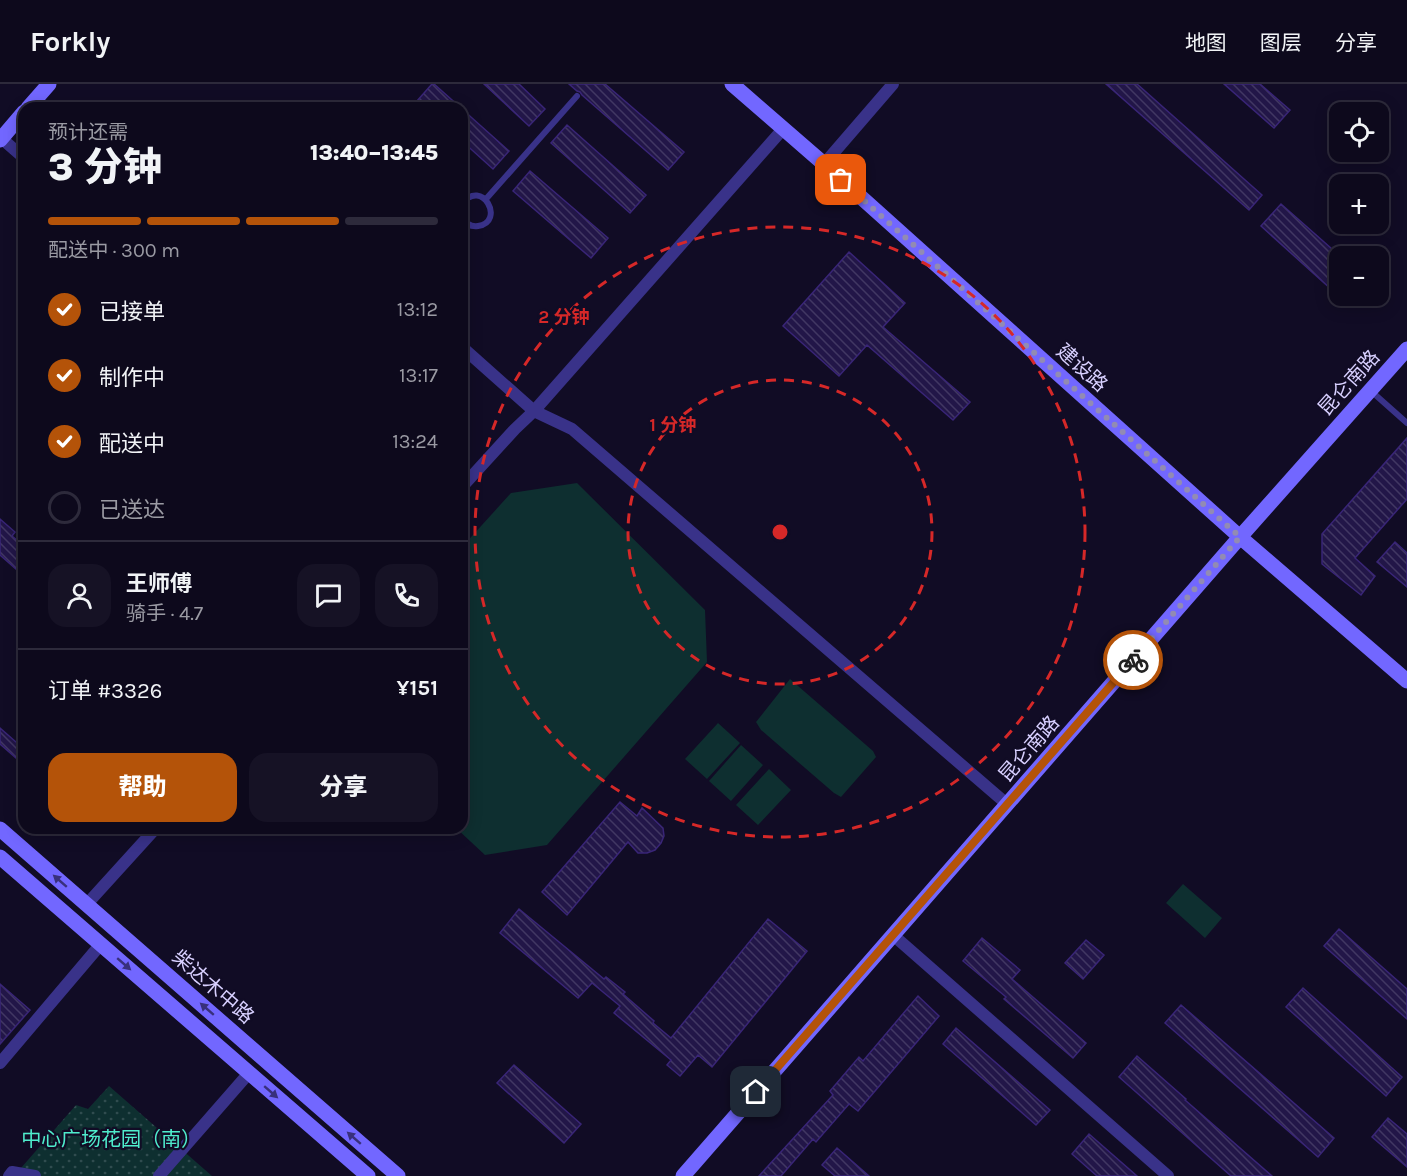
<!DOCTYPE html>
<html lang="zh">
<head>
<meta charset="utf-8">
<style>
  :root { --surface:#0d091c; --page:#161225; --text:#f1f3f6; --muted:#9a9aa3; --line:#2d2a3b; --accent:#b45309 }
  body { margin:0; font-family:Karla,"Noto Sans SC",sans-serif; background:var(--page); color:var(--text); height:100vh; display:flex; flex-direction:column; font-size:22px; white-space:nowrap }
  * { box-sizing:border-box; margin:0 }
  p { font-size:20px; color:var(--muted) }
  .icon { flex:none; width:33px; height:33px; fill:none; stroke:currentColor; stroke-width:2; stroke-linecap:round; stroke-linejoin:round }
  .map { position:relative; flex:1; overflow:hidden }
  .drawer { position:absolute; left:18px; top:18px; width:450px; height:732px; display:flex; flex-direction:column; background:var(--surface); border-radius:18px; box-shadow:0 3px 15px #0003,0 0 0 2px var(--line) }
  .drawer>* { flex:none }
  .controls { position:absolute; left:1329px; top:18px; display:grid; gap:12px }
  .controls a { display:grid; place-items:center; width:60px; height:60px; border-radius:12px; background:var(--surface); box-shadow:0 3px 15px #0003,0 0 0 2px var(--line); font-size:30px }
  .pin { position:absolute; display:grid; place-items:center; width:51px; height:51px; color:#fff; margin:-26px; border-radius:12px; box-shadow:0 3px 9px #0006 }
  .courier { position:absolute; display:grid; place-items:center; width:60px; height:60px; margin:-30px; border:4px solid #b45309; border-radius:50%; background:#fff; color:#222; box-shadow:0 2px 8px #0007 }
  .summary em { font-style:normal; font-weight:800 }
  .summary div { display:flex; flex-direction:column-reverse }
  .summary { display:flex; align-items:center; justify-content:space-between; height:102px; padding:0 30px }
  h1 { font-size:39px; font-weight:800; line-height:45px }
  .bar { display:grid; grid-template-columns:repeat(4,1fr); gap:9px 6px; align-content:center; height:72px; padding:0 30px }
  .bar i { height:8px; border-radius:4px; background:var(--line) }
  .bar .selected { background:var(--accent) }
  .bar p { grid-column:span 4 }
  .line { display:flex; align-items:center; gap:15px; padding:0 30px; border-top:2px solid var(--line) }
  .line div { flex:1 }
  .round { display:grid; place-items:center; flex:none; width:63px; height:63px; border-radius:18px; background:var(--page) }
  ol { padding:0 30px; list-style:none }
  li { display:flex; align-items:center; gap:18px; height:66px }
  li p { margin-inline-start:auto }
  li .icon { padding:6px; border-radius:50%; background:var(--accent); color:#fff; stroke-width:4 }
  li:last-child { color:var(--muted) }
  li i { width:33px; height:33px; border:3px solid var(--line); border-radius:50% }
  .button { display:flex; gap:12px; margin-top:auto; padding:12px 30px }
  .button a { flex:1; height:69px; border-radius:18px; background:var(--accent); color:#fff; font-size:24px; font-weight:800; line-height:69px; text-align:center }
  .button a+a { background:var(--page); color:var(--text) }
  header { display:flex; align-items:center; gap:36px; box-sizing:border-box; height:84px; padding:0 30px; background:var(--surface); border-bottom:2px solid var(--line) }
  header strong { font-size:28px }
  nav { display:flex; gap:33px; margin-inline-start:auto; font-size:21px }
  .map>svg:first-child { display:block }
</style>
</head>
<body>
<header>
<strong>Forkly</strong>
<nav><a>地图</a><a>图层</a><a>分享</a></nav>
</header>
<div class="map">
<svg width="1407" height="1092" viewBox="0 0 1407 1092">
  <defs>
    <pattern id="park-dots" width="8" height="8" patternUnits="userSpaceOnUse" patternTransform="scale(1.5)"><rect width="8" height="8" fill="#0e2f30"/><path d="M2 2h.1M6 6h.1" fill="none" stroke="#304c4f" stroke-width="1.8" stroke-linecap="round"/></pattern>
    <pattern id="building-back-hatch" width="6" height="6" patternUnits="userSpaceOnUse" patternTransform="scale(1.5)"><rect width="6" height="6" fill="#221648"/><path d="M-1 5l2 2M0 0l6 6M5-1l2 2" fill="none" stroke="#413763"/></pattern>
  </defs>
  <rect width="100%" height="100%" fill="#110c25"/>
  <path fill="url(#park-dots)" d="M109,1002l103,90h-198l62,-71 12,4z"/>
  <path fill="#0e2f30" d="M577,399l128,127 2,52 -160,183 -62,10 -29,-27h6v-281l49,-54z
    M790,595l83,72 3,6 -35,40 -7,-4 -73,-63 -5,-8z
    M718,639l22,20 -33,36 -22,-20z
    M741,661l22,20 -32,36 -22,-20z
    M769,685l22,21 -33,35 -22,-20z
    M1183,800l39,34 -17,20 -39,-35z"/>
  <path fill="url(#building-back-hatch)" stroke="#392577" stroke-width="1.5" d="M432,0h2l27,24h-36l-8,-7z
    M484,0h35l26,25 -16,17z
    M569,0h36l79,68 -16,18 -86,-75 -2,-3 -3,-1z
    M1106,0h31l125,111 -13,15z
    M1224,0h36l30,26 -16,18z
    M462,25l47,42 -16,18 -31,-28z
    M567,41l79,70 -16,18 -79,-70z
    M530,87l78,67 -17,20 -78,-67z
    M1281,120l59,52v27l-7,8 -72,-65z
    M849,168l56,51 -22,24 87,75 -17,18 -86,-75 -28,31 -56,-50z
    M1407,354v61l-52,59 20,18 -14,19 -39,-31v-30z
    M0,435l15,13 -3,4 12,10v30l-24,-21z
    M1395,458l12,11v34l-30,-25z
    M0,644l24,21v16l-24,-21z
    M620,718l17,14 5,-8 21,20 1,8 -3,7 -6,7 -8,3h-9l-10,-11 -61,73 -25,-23z
    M519,825l85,70 2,-2 19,15 -2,2 31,27 -1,2 18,15 97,-119 39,32 -95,116 -14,-12 -18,21 -13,-11 4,-5 -57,-47 6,-7 -28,-23 -14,15 -78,-65z
    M1339,845l68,60v30l-83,-73z
    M982,854l38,32 -8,9 74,64 -13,15 -69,-59 2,-2 -43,-36z
    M1086,856l18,15 -21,24 -18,-16z
    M0,900l30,26 -30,34z
    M1303,904l99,89 -16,19 -100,-89z
    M918,912l21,20 -81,95 -9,-7 -33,38 -3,-3 -32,37h-22l74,-81 -3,-4 29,-34 4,4z
    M1181,921l153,133 -16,19 -153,-134z
    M956,944l94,82 -14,15 -93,-81z
    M1137,972l49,43 -1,1 87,76h-41l-112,-99z
    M514,981l67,59 -17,19 -67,-60z
    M1388,1034l19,16v33l-35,-30z
    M1089,1050l48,42h-40l-25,-22z
    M837,1064l32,28h-34l-13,-11z"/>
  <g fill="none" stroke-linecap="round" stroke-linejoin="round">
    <path stroke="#393289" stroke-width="6" d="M486,115l91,-103
      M462,120c20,-27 44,18 16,22 -7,1 -12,-2 -16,-8
      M1371,307l36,32"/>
    <path stroke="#393289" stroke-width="12" d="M0,53l24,21
      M824,80l69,-80
      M462,263l72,64 38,18 436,376
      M462,403l53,-58 19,-18 249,-282
      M87,820l69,-76
      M893,851l275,241
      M0,979l101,-119
      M9,1092l3,-4 23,4
      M159,1092l90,-103"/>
    <path stroke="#7267ff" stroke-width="15" d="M732,0l92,80 416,373 167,144
      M28,24l21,-24
      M0,56l24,-28
      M0,745l398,347
      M0,773l368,319
      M683,1092l557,-639 167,-188"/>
  </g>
  <defs><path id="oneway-solid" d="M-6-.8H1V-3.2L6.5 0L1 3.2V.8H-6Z" transform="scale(1.5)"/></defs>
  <g fill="#38307c">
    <use href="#oneway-solid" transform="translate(60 797) rotate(-139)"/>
    <use href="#oneway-solid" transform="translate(124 880) rotate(41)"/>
    <use href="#oneway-solid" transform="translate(207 925) rotate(-139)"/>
    <use href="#oneway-solid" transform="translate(271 1008) rotate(41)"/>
    <use href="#oneway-solid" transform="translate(354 1054) rotate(-139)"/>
  </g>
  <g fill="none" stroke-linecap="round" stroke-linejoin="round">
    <path stroke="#928bb3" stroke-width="6" stroke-dasharray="0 10.8" d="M841,96l399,357 -107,123"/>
    <path stroke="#b45309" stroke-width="8" d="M756,1008l377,-432"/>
  </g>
  <g fill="none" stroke="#d62828" stroke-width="3" stroke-dasharray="10 8">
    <circle cx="780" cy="448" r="152"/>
    <circle cx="780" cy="448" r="305"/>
  </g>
  <g text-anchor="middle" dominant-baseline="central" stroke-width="4.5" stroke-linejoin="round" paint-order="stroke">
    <g font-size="20" fill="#d8d0ff" stroke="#110c25">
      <text transform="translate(1082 284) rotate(42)">建设路</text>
      <text transform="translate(1349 299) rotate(-48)">昆仑南路</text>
      <text transform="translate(1029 665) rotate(-49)">昆仑南路</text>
      <text transform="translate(213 903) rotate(41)">柴达木中路</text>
    </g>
    <g font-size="20" fill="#4feccc" stroke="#110c25">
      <text x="111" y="1055">中心广场花园（南）</text>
    </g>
  </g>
  <circle cx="780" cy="448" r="9" fill="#d62828" stroke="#110c25" stroke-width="3"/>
  <g font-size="18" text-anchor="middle" font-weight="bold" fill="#d62828" stroke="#110c25" stroke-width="4.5" stroke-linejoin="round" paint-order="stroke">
    <text x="564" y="239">2 分钟</text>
    <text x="673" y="347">1 分钟</text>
  </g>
</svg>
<div class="controls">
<a><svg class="icon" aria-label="locate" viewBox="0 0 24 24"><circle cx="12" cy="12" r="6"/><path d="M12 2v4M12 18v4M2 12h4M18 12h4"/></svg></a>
<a>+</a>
<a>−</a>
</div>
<div class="pin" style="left:841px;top:96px;background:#ea580c"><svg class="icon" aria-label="bag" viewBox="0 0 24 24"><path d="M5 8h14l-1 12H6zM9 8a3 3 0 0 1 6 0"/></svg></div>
<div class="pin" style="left:756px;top:1008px;background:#1f2937"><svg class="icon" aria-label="home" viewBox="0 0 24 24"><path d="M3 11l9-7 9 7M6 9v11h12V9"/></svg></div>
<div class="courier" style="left:1133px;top:576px"><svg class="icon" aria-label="bike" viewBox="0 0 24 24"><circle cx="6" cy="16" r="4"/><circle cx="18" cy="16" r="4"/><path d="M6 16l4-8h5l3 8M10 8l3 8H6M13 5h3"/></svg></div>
<section class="drawer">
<div class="summary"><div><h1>3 分钟</h1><p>预计还需</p></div><em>13:40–13:45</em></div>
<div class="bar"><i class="selected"></i><i class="selected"></i><i class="selected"></i><i></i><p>配送中 · 300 m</p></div>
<ol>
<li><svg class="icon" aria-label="check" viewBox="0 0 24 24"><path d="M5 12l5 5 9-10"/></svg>已接单<p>13:12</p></li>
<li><svg class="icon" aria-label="check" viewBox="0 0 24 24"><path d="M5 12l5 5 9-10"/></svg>制作中<p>13:17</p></li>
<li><svg class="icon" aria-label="check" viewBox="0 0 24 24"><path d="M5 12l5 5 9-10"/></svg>配送中<p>13:24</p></li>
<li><i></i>已送达</li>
</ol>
<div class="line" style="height:108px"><a class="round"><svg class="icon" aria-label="person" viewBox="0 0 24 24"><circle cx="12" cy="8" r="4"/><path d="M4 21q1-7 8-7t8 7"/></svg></a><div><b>王师傅</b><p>骑手 · 4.7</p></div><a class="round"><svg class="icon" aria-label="chat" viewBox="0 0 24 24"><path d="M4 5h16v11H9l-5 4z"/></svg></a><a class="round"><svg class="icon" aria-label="phone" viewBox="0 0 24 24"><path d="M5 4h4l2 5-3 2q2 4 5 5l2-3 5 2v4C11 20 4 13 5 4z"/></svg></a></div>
<div class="line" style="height:78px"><div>订单 #3326</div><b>¥151</b></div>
<div class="button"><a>帮助</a><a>分享</a></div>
</section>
</div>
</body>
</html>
